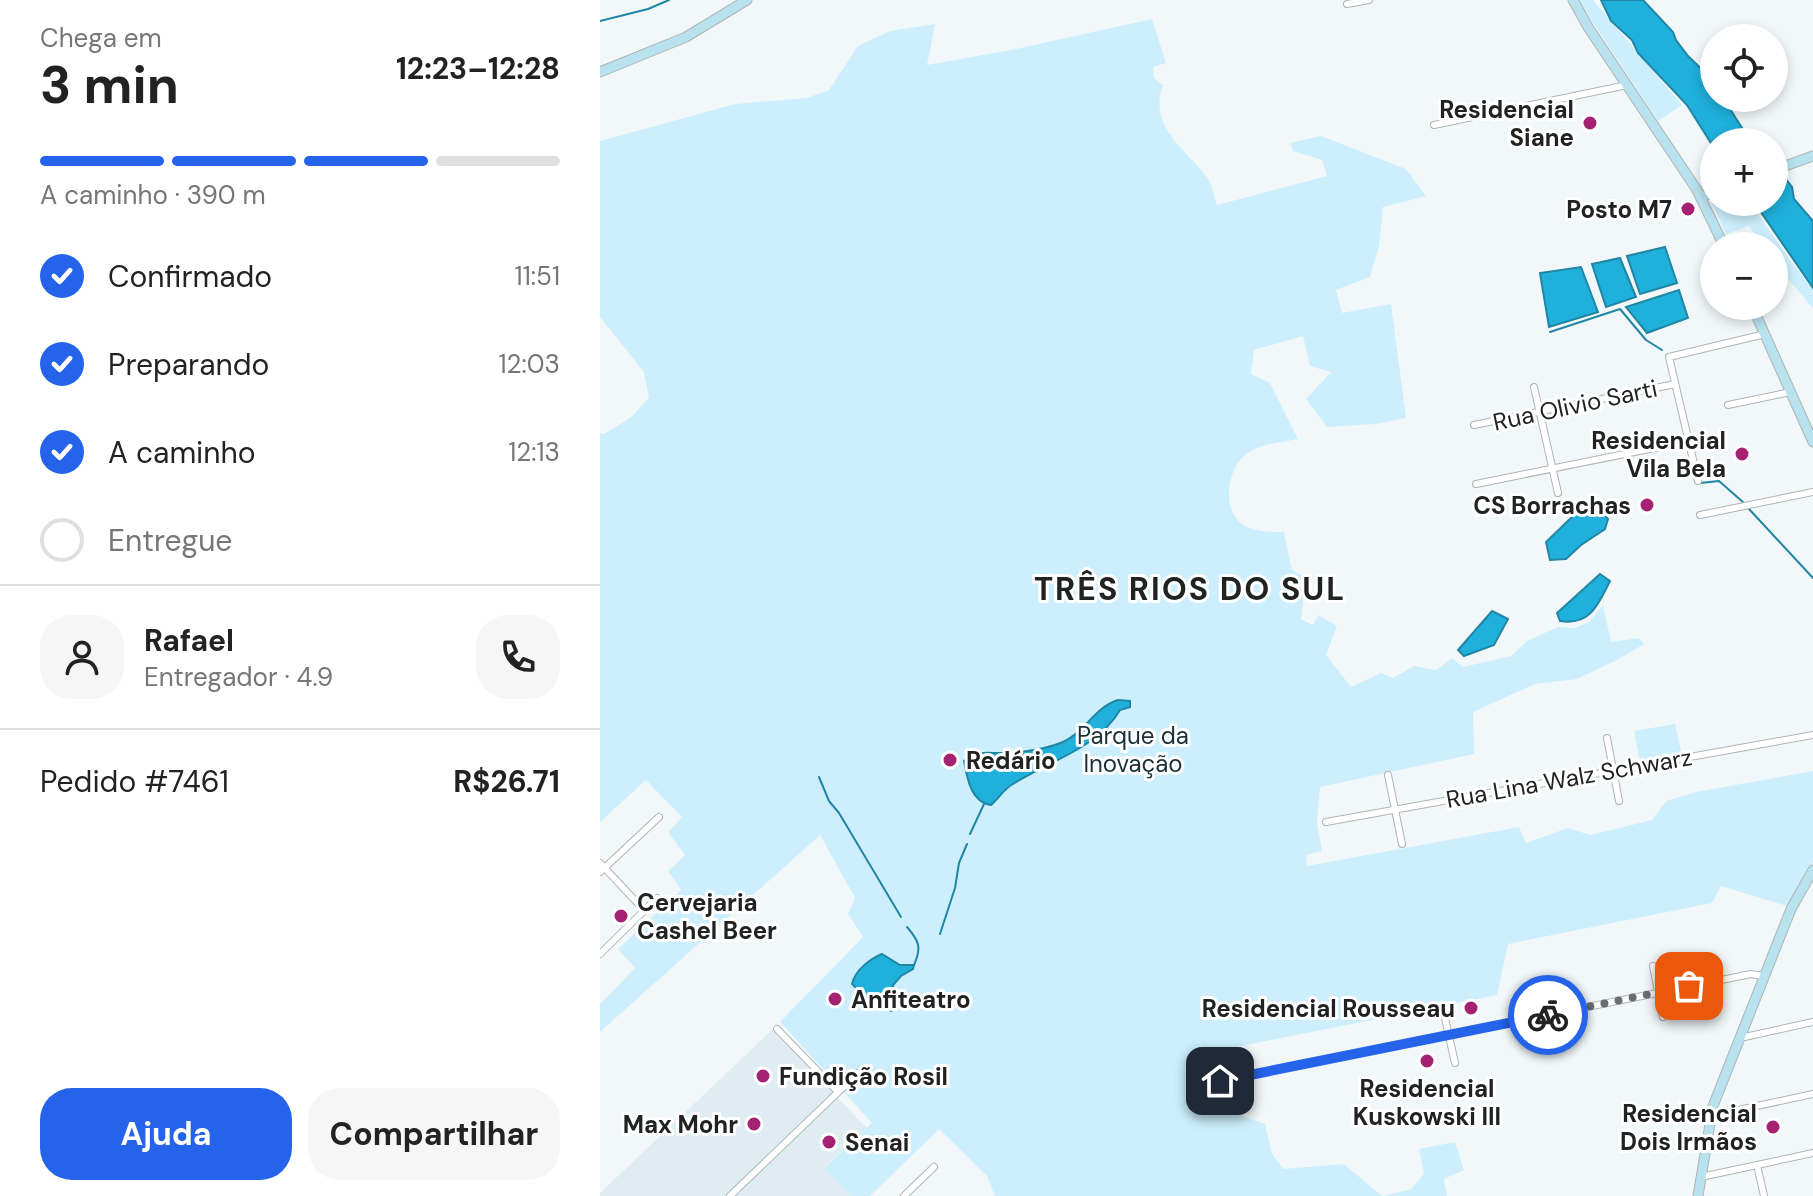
<!DOCTYPE html>
<html lang="pt">
<head>
<meta charset="utf-8">
<style>
  :root { --surface:#fff; --page:#f6f6f6; --text:#222; --muted:#767676; --line:#e0e0e0; --accent:#2563eb }
  body { margin:0; font-family:"DM Sans",sans-serif; background:var(--page); color:var(--text); height:100vh; display:flex; flex-direction:column; font-size:30px; white-space:nowrap }
  * { box-sizing:border-box; margin:0 }
  p { font-size:26px; color:var(--muted) }
  .icon { flex:none; width:44px; height:44px; fill:none; stroke:currentColor; stroke-width:2; stroke-linecap:round; stroke-linejoin:round }
  .map { position:relative; flex:1; overflow:hidden }
  .sheet { display:flex; flex-direction:column; background:var(--surface); width:600px }
  .sheet>* { flex:none }
  .fabs { position:absolute; left:1100px; top:24px; display:grid; gap:16px }
  .fabs a { display:grid; place-items:center; width:88px; height:88px; border-radius:50%; background:var(--surface); box-shadow:0 4px 12px #0003; font-size:40px }
  .pin { position:absolute; display:grid; place-items:center; width:68px; height:68px; color:#fff; margin:-34px; border-radius:16px; box-shadow:0 4px 12px #0006 }
  .courier { position:absolute; display:grid; place-items:center; width:80px; height:80px; margin:-40px; border:6px solid #2563eb; border-radius:50%; background:#fff; color:#222; box-shadow:0 2px 10px #0007 }
  .overview em { font-style:normal; font-weight:700 }
  .overview div { display:flex; flex-direction:column-reverse }
  .overview { display:flex; align-items:center; justify-content:space-between; height:136px; padding:0 40px }
  h1 { font-size:52px; font-weight:700; line-height:60px }
  .bar { display:grid; grid-template-columns:repeat(4,1fr); gap:12px 8px; align-content:center; height:96px; padding:0 40px }
  .bar i { height:10px; border-radius:6px; background:var(--line) }
  .bar .current { background:var(--accent) }
  .bar p { grid-column:span 4 }
  .line { display:flex; align-items:center; gap:20px; padding:0 40px; border-top:2px solid var(--line) }
  .line div { flex:1 }
  .round { display:grid; place-items:center; flex:none; width:84px; height:84px; border-radius:32px; background:var(--page) }
  ol { padding:0 40px; list-style:none }
  li { display:flex; align-items:center; gap:24px; height:88px }
  li p { margin-inline-start:auto }
  li .icon { padding:8px; border-radius:50%; background:var(--accent); color:#fff; stroke-width:4 }
  li:last-child { color:var(--muted) }
  li i { width:44px; height:44px; border:4px solid var(--line); border-radius:50% }
  .primary-button { display:flex; gap:16px; margin-top:auto; padding:16px 40px }
  .primary-button a { flex:1; height:92px; border-radius:32px; background:var(--accent); color:#fff; font-size:32px; font-weight:700; line-height:92px; text-align:center }
  .primary-button a+a { background:var(--page); color:var(--text) }
  main { display:flex; flex:1; min-height:0 }
  .map>svg:first-child { display:block }
</style>
</head>
<body>
<main>
<section class="sheet">
<div class="overview"><div><h1>3 min</h1><p>Chega em</p></div><em>12:23–12:28</em></div>
<div class="bar"><i class="current"></i><i class="current"></i><i class="current"></i><i></i><p>A caminho · 390 m</p></div>
<ol>
<li><svg class="icon" aria-label="check" viewBox="0 0 24 24"><path d="M5 12l5 5 9-10"/></svg>Confirmado<p>11:51</p></li>
<li><svg class="icon" aria-label="check" viewBox="0 0 24 24"><path d="M5 12l5 5 9-10"/></svg>Preparando<p>12:03</p></li>
<li><svg class="icon" aria-label="check" viewBox="0 0 24 24"><path d="M5 12l5 5 9-10"/></svg>A caminho<p>12:13</p></li>
<li><i></i>Entregue</li>
</ol>
<div class="line" style="height:144px"><a class="round"><svg class="icon" aria-label="person" viewBox="0 0 24 24"><circle cx="12" cy="8" r="4"/><path d="M4 21q1-7 8-7t8 7"/></svg></a><div><b>Rafael</b><p>Entregador · 4.9</p></div><a class="round"><svg class="icon" aria-label="phone" viewBox="0 0 24 24"><path d="M5 4h4l2 5-3 2q2 4 5 5l2-3 5 2v4C11 20 4 13 5 4z"/></svg></a></div>
<div class="line" style="height:104px"><div>Pedido #7461</div><b>R$26.71</b></div>
<div class="primary-button"><a>Ajuda</a><a>Compartilhar</a></div>
</section>
<div class="map">
<svg width="1213" height="1196" viewBox="0 0 1213 1196">
  <rect width="100%" height="100%" fill="#f2f8fa"/>
  <path fill="#dfedf3" d="M172,1030l95,98 -43,39 28,29h-252v-3z"/>
  <path fill="#cdeffd" d="M978,0h15l89,105 -24,16z
    M552,19l14,44 -13,4 1,11 9,7c-15,42 21,62 43,91 6,8 8,20 11,29l110,-29 -5,-16 -29,-9 -3,-8 31,-7 85,33 20,27 -43,11 -4,39 -9,31 -34,13 6,23 49,-9 15,114 -30,6 -49,3 -21,-28 25,-27 -21,-6 -7,-30 -49,14 -3,24 19,9 28,56c-17,4 -40,4 -54,17 -18,16 -23,59 3,71 11,5 24,5 37,5l8,38 14,8 -5,41 12,6 5,-10 19,11 -11,29 25,32 30,-14 12,5 21,-12 22,4 16,-12 11,9 48,-11 16,-15 31,-14 17,1 14,-6 14,-17 8,37 28,-4 5,6 -25,15 -42,20 -42,5 -62,28 1,42 -154,33 -3,36 5,28 -16,4 1,11 212,-39 7,16 42,-15 22,7 62,-15 14,-19 30,-9 117,-21v91l-26,44 -66,-20 -9,17 -204,41 -11,51 -306,61 14,47 60,21 7,30 11,15 61,-5 38,32 29,-7 13,-15 -5,-25 36,-7 9,28 -20,9 3,17h-452l-8,-20 -48,-47 -69,67h-18l-28,-28 48,-45 -92,-101 83,-85 -15,-23 7,-16 -35,-63 -220,197v-28l35,-36 -17,-19 63,-59 -13,-19 17,-16 -17,-23 14,-15 -36,-37 -46,42v-389l4,1 26,-16 19,-20 -5,-26 -44,-55v-176l135,-37 72,-6 22,-8 29,-44 32,-15 45,-7 -8,41 89,-16z
    M1114,197v5h35l46,65 18,22v19l-39,-45v-17h-11l-14,-20 -23,8 -14,-30z
    M1075,724l7,31 -42,7 -6,-31z"/>
  <path fill="#1fb0db" stroke="#2086a4" stroke-width="2" d="M1001,0h42l30,32 3,8 12,16 22,21 4,8v13h9l28,44h-37v6l-27,-43 -49,-52 -6,-13 -21,-19z
    M1174,164l18,23 2,12 19,22v67l-59,-86h20z
    M1065,247l12,36 -37,11 -13,-38z
    M1020,258l16,39 -30,10 -14,-43z
    M981,267l17,45 -49,15 -9,-54z
    M1079,290l9,28 -41,15 -21,-26z
    M990,507c8,1 13,5 18,12l-3,10 -24,16 -15,14 -16,1 -4,-18 30,-29z
    M1000,574l10,7c-12,24 -20,45 -50,40l-3,-8z
    M892,611l16,8 -14,26 -30,11 -6,-6z
    M518,700l12,1v6l-10,3c-22,38 -71,51 -107,74 -9,5 -14,14 -22,21 -20,-3 -24,-27 -27,-44 14,-12 26,-7 42,-8 18,-1 41,-4 57,-11 22,-10 32,-35 55,-42z
    M282,954l18,11h14l-1,4 -12,7 -8,9 3,16 -5,10 -26,-14 -13,-13c3,-14 18,-25 30,-30z"/>
  <g fill="none" stroke-linecap="round" stroke-linejoin="round">
    <path stroke="#2086a4" stroke-width="2" d="M0,21l48,-12 21,-9
      M950,332l70,-23 26,31 16,10
      M1100,483l19,-2 25,22
      M1149,509l64,69
      M219,777l10,24 10,12 62,104
      M370,834l14,-30
      M307,927c12,14 15,20 7,38
      M340,934l15,-46 4,-25 8,-19"/>
    <g stroke="#afb4b6" stroke-width="8">
      <path id="street" d="M747,4l22,-4
        M834,125l193,-40
        M934,387l24,106
        M1128,405l63,-13
        M874,425l201,-41
        M1098,481l-29,-124 96,-23
        M876,484l213,-43
        M1100,515l113,-23
        M1007,738l12,63
        M788,775l14,69
        M726,822l487,-87
        M0,863l44,47
        M0,872l59,-55
        M0,954l57,-56
        M1053,966l10,51
        M843,1009l12,54
        M177,1029l61,63
        M1140,1038l73,-16
        M620,1081l531,-107 12,2
        M1110,1116l103,-22
        M1157,1165l7,31
        M1101,1177l112,-24
        M130,1196l128,-123
        M304,1196l30,-29"/>
    </g>
    <g stroke="#afb4b6" stroke-width="11">
      <path id="secondary" d="M973,0l15,27 109,163 27,56
        M0,72l86,-35 61,-37
        M1174,170l39,-14
        M1101,197l13,-5
        M1152,306l61,136
        M1098,1196l15,-90 78,-197 22,-39"/>
    </g>
    <use href="#street" stroke="#fff" stroke-width="6"/>
    <use href="#secondary" stroke="#b7e2ee" stroke-width="9"/>
  </g>
  <g fill="none" stroke-linecap="round" stroke-linejoin="round">
    <path stroke="#6a6e6e" stroke-width="8" stroke-dasharray="0 14.4" d="M948,1015l141,-29"/>
    <path stroke="#2563eb" stroke-width="10" d="M620,1081l328,-66"/>
  </g>
  <g fill="#a42271" stroke="#fff" stroke-width="3">
    <circle cx="990" cy="123" r="8"/>
    <circle cx="1088" cy="209" r="8"/>
    <circle cx="1142" cy="454" r="8"/>
    <circle cx="1047" cy="505" r="8"/>
    <circle cx="350" cy="760" r="8"/>
    <circle cx="21" cy="916" r="8"/>
    <circle cx="235" cy="999" r="8"/>
    <circle cx="871" cy="1008" r="8"/>
    <circle cx="827" cy="1061" r="8"/>
    <circle cx="163" cy="1076" r="8"/>
    <circle cx="154" cy="1124" r="8"/>
    <circle cx="1173" cy="1127" r="8"/>
    <circle cx="229" cy="1142" r="8"/>
  </g>
  <g text-anchor="middle" dominant-baseline="central" stroke-width="6" stroke-linejoin="round" paint-order="stroke">
    <g font-size="24" font-weight="bold" fill="#212323" stroke="#fff" text-anchor="end">
      <text x="974" y="109">Residencial<tspan x="974" dy="28">Siane</tspan></text>
      <text x="1072" y="209">Posto M7</text>
      <text x="1126" y="440">Residencial<tspan x="1126" dy="28">Vila Bela</tspan></text>
      <text x="1031" y="505">CS Borrachas</text>
      <text x="366" y="760" text-anchor="start">Redário</text>
      <text x="37" y="902" text-anchor="start">Cervejaria<tspan x="37" dy="28">Cashel Beer</tspan></text>
      <text x="251" y="999" text-anchor="start">Anfiteatro</text>
      <text x="855" y="1008">Residencial Rousseau</text>
      <text x="179" y="1076" text-anchor="start">Fundição Rosil</text>
      <text x="827" y="1088" text-anchor="middle">Residencial<tspan x="827" dy="28">Kuskowski III</tspan></text>
      <text x="1157" y="1113">Residencial<tspan x="1157" dy="28">Dois Irmãos</tspan></text>
      <text x="138" y="1124">Max Mohr</text>
      <text x="245" y="1142" text-anchor="start">Senai</text>
    </g>
    <g font-size="24" fill="#212323" stroke="#fff">
      <text transform="translate(975 405) rotate(-12)">Rua Olivio Sarti</text>
      <text transform="translate(969 778) rotate(-10)">Rua Lina Walz Schwarz</text>
    </g>
    <g font-size="24" fill="#1b3139" stroke="#fff">
      <text x="533" y="735">Parque da<tspan x="533" dy="28">Inovação</tspan></text>
    </g>
    <g font-size="32" font-weight="bold" letter-spacing="2" fill="#212323" stroke="#fff">
      <text x="590" y="589">TRÊS RIOS DO SUL</text>
    </g>
  </g>
</svg>
<div class="fabs">
<a><svg class="icon" aria-label="locate" viewBox="0 0 24 24"><circle cx="12" cy="12" r="6"/><path d="M12 2v4M12 18v4M2 12h4M18 12h4"/></svg></a>
<a>+</a>
<a>−</a>
</div>
<div class="pin" style="left:1089px;top:986px;background:#ea580c"><svg class="icon" aria-label="bag" viewBox="0 0 24 24"><path d="M5 8h14l-1 12H6zM9 8a3 3 0 0 1 6 0"/></svg></div>
<div class="pin" style="left:620px;top:1081px;background:#1f2937"><svg class="icon" aria-label="home" viewBox="0 0 24 24"><path d="M3 11l9-7 9 7M6 9v11h12V9"/></svg></div>
<div class="courier" style="left:948px;top:1015px"><svg class="icon" aria-label="bike" viewBox="0 0 24 24"><circle cx="6" cy="16" r="4"/><circle cx="18" cy="16" r="4"/><path d="M6 16l4-8h5l3 8M10 8l3 8H6M13 5h3"/></svg></div>
</div>
</main>
</body>
</html>
